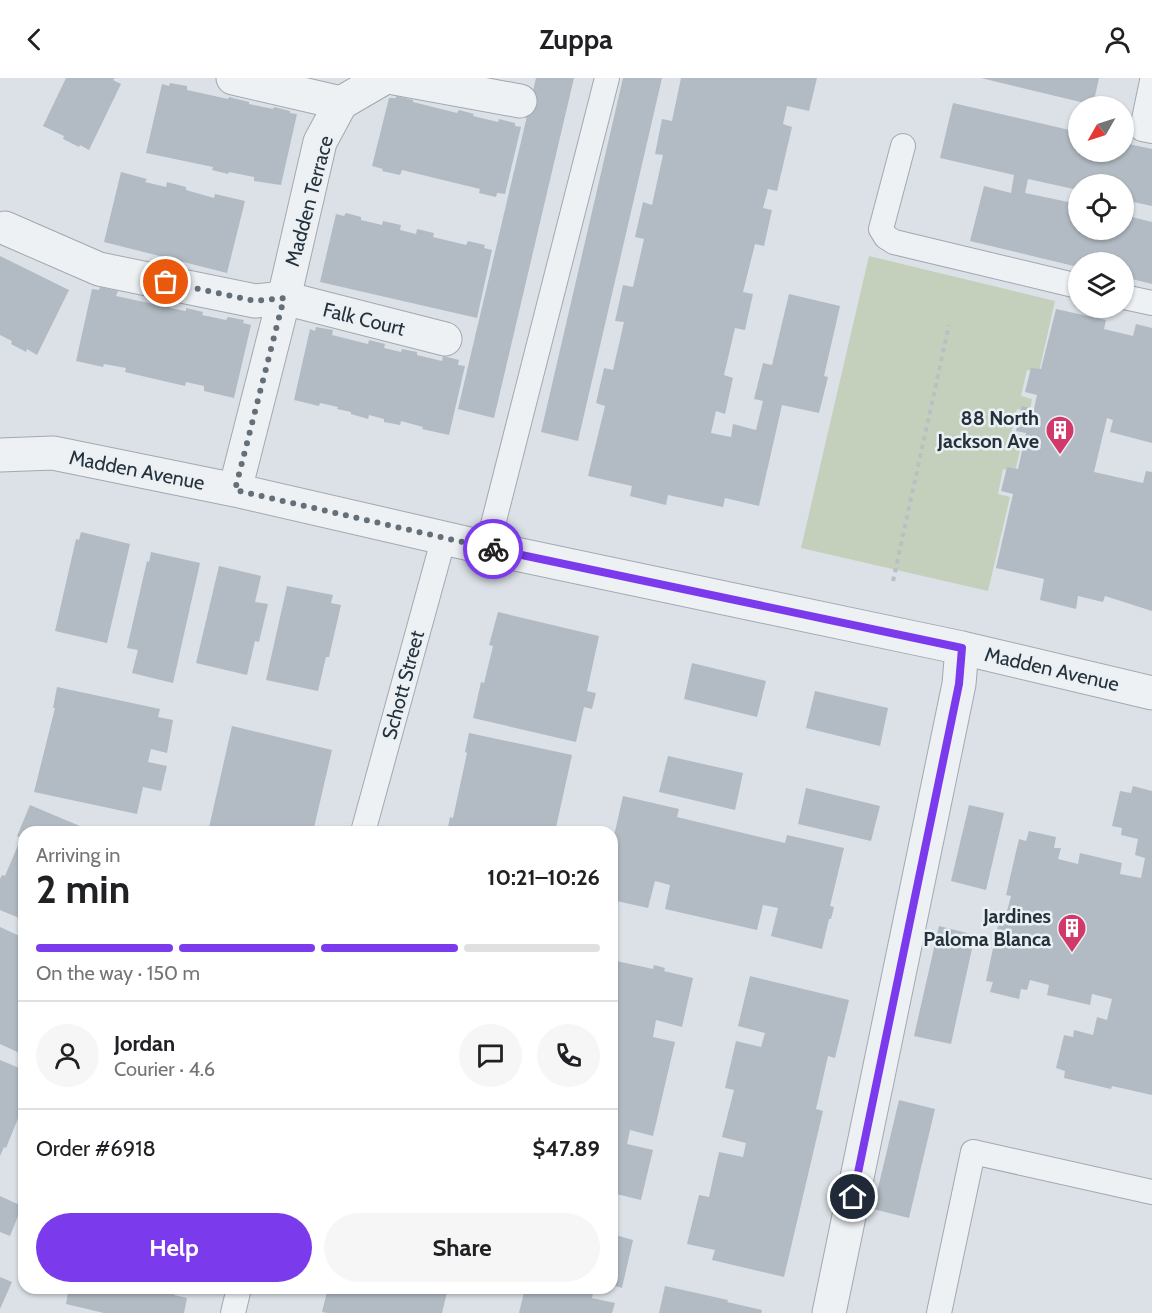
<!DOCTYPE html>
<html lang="en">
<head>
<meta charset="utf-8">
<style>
  :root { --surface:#fff; --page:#f6f6f6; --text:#202124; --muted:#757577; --line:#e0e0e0; --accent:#7c3aed }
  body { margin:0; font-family:Cabin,sans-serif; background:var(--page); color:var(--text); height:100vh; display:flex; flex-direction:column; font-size:22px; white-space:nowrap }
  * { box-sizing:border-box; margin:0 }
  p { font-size:20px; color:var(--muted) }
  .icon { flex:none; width:33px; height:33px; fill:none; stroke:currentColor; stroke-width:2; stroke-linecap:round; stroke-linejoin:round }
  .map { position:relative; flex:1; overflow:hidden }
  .details { position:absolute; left:18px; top:748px; width:600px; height:468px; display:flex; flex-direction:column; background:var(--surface); border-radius:18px; box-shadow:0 2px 4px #0004 }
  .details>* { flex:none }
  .needle { width:39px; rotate:231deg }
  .tools { position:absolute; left:1068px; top:18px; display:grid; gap:12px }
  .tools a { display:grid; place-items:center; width:66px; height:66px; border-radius:50%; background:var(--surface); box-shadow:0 2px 4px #0004; font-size:30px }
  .pin { position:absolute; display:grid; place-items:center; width:51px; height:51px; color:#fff; margin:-26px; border:3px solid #fff; border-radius:50%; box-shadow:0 2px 6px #0007 }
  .courier { position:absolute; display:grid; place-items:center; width:60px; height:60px; margin:-30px; border:4px solid #7c3aed; border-radius:50%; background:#fff; color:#222; box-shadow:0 2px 8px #0007 }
  .headline em { font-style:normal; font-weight:800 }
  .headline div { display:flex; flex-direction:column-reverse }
  .headline { display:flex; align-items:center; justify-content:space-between; height:102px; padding:0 18px }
  h1 { font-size:39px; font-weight:800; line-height:45px }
  .bar { display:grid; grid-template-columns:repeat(4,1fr); gap:9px 6px; align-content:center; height:72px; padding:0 18px }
  .bar i { height:8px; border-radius:4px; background:var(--line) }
  .bar .current { background:var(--accent) }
  .bar p { grid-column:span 4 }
  .line { display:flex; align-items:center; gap:15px; padding:0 18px; border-top:2px solid var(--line) }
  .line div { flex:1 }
  .round { display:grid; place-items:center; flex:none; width:63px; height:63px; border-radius:32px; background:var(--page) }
  .action { display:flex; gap:12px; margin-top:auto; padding:12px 18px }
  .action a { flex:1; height:69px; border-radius:36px; background:var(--accent); color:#fff; font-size:24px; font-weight:800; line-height:69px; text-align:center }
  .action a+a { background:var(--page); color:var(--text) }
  header { display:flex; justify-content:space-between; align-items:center; height:78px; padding:0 18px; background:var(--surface); font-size:27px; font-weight:800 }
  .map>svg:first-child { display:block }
</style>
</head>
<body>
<header><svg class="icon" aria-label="back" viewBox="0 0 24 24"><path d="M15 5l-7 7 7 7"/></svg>Zuppa<svg class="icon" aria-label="person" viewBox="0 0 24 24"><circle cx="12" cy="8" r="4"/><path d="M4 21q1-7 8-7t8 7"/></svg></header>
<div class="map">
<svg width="1152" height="1235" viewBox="0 0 1152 1235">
  <rect width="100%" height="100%" fill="#dbe1e6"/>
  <path fill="#c5d0bc" d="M869,178l186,45 -16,71 -12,-2 -6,26 11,3 -2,12 -13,-2 -6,25 12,3 -8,35 -12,-3 -5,25 12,3 -22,94 -187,-43z"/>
  <path fill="#b2bbc3" d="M66,0h49l-2,2 8,4 -32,66 -9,-5 -1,2 -16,-8 1,-3 -21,-10z
    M536,0h38l-80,340 -36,-9z
    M623,0h39l-84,363 -37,-9z
    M681,0h136l-8,33 -22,-5 -4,18 9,3 -15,64 -9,-2 -5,19 9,2 -8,36 -9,-2 -12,48 10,2 -8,36 -10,-2 -11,47 9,3 -8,36 -9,-3 -5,22 20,4 2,-13 23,6 7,-29 -9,-2 9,-36 9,2 17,-71 51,12 -16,70 4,1 -9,36 -37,-8 -23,101 -34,-8 -2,9 -55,-12 -2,10 -36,-9 2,-10 -44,-10 17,-70 -9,-3 8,-35 9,2 11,-48 -9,-1 8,-36 10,2 11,-48 -9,-2 8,-35 9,3 11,-50 -8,-1 7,-35 10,2z
    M981,0h118l-6,27z
    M170,5l17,3v4l41,9 1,-2 20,5v2l24,5 1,-2 16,4v2l7,1 -16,71 -27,-4v-4l-25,-5 -1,2 -16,-4 1,-3 -67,-14 16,-69 7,2z
    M396,18l17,4v2l44,11 2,-3 15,4 -1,2 25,6 1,-3 16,4v3l6,1 -16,67 -8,-1 -1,4 -17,-4 1,-4 -78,-19 -2,5 -18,-4 1,-2 -11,-3 17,-68h7z
    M953,25l125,29v20h46v-9l28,6v57l-28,-6v-16h-46v6l-50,-11 -3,14 53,11v26h46v-15l28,7v62l-28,-7v-15h-46v5l-108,-26 14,-55 27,7 3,-18 -74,-17z
    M121,94l26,7 -2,3 21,5 1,-5 19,5v3l28,8 1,-4 30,7 -18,72 -123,-31z
    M346,135l15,4v3l21,5 1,-4 18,4 -1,5 16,4 1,-5 17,4 -1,4 33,8 2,-4 17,4 -1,3 8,2 -15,68 -157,-36 16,-68 8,2z
    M0,178l69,34 -32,65 -10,-6 -1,3 -15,-8 1,-3 -12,-6z
    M100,209l18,4 -2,5 37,8v-3l18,4 -1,3 16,3v-3l17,4 -1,3 24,5 2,-3 16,3 -1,3 8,2 -17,73 -30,-7v-5l-18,-4 -1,4 -60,-14 1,-4 -22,-4 -1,3 -27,-6 16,-72 7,1z
    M1056,231l50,11 -2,9 29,7 3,-12 16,4v115l-42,-11 3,-12 -6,-2 -13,54 49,11 3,-12 6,1v139l-47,-15 -2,6 -25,-6 -2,13 -36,-9 4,-21 -48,-11 17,-74 -12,-3 6,-24 11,2 8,-36 -10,-2 6,-25 12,3 3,-14 -12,-3 6,-24 10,1z
    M316,249l17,3 -1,5 36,9 1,-4 16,4 -1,4 17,4 1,-3 15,3v3l25,6 1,-5 16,4 -1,5 7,1 -16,69 -27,-6 1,-2 -22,-6 -1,4 -16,-3v-3l-15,-4 -1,4 -17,-5v-2l-14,-3 1,-2 -18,-4 -1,3 -25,-6 16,-71 5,2z
    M81,454l49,12 -23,99 -52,-12 21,-92 3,1z
    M151,474l49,11 -27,120 -41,-10 6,-23 -11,-2 20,-87 2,1z
    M219,488l42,10 -6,26 13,2 -9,38 -4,-1 -8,34 -51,-12z
    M287,508l46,9 -2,8 10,2 -12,52h-3l-8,34 -52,-11z
    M498,534l101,24 -12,55 9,2 -4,16 -8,-2 -8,35 -103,-24 8,-36 3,1 9,-37 -4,-1z
    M692,585l74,18 -9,36 -73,-18z
    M57,609l103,22 -2,8 15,3 -6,33 -16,-4 -3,13 19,4 -6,25 -18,-4 -6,27 -103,-22 21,-84h-2z
    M815,613l73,17 -8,38 -74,-18z
    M232,648l100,24 -19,82h-105z
    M469,655l103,22 -17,77h-108l3,-15 3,1 14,-65 -2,-1z
    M668,678l75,17 -8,37 -76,-18z
    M1133,708l19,5v304l-40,-9 -1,3 -47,-11 1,-7 -9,-3 8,-33 9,2 1,-7 19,5 4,-18 10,3 5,-21 -20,-5 -2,11 -43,-10 2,-10 -19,-5 -3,10 -6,-1 -2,10 -29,-7 3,-10 -7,-1 12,-56 5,1 8,-30 -5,-1 13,-56 7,2 3,-10 27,6 -2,11h7l-3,11 20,5 2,-11 42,10 -2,11 21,4 4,-20 -10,-3 3,-16 -17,-4 1,-7 -10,-2 8,-35 11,2z
    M806,710l74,18 -9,35 -73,-17z
    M623,718l56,13 -2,8 108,26 2,-8 57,13 -14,58 4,1 -3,12h-2l-7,30 -51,-13 7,-28 -15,-3 -6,25 -92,-21 5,-24 -15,-4 -7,27 -36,-8v-55z
    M30,727l64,27h-70v88l-24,-10v-31l2,-4 3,1 16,-38 -4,-2z
    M969,727l35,8 -18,77 -35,-9z
    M939,848l36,9 -24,109 -37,-8z
    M0,849l24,11v117l-24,-11z
    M612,882l41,9 1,-4 11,3 -1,3 29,7 -11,49 -26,-7 -3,17 22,5 -22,94 -23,-6 -3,14 26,6 -12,50 -29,-7z
    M750,898l99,24 -14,58 -7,-2 -12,53 7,2 -39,166 -72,-17 3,-10 -28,-6 12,-49 10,2 10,-45 24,5 3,-14 -24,-6 12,-47 -9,-2 11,-47 25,6 4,-14 -27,-7z
    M0,982l24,10v26l-4,10h3l-17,42 -2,-1 -4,9z
    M899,1022l36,9 -26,109 -36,-9z
    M0,1118l22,10 -12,30 -10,-4z
    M612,1156l21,6 -11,48 -10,-3z
    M0,1199l12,5 -12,27z
    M665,1208l63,14 -1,2 35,8 -1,3h-102z
    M69,1210h106l-1,7 13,3 -3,15h-80l-38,-9z
    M328,1210h120l-6,25h-114l-6,-1z
    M525,1210h69l-2,10 23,5 -3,10h-93z"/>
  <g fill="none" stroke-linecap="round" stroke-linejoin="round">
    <g stroke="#a1a9b0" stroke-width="26">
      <path id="service" d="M1152,3l-10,48 10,2
        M903,68l-22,83 5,8 8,5 184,44
        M1124,219l28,6
        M487,470l120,-470
        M363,754l81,-295
        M233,1235l6,-25
        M939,1235l34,-161 179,40"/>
    </g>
    <g stroke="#a1a9b0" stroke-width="35">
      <path id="minor" d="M233,0l108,25
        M394,0l126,23
        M5,150l94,41 156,32 29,-3 161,41
        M0,377l53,-2 182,37 252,58 475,100 190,45
        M235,412l49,-192 36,-156 21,-39 43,-25
        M829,1235l130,-629 3,-36"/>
    </g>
    <path stroke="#babfc4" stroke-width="4" stroke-dasharray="4.5 4.5" stroke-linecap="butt" d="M893,503l56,-256"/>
    <use href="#service" stroke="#eef1f4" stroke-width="24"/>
    <use href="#minor" stroke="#eef1f4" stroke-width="33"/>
  </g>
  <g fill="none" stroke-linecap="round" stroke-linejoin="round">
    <path stroke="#656f78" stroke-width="6" stroke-dasharray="0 10.8" d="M166,204l89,19 29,-3 -49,192 258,59"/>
    <path stroke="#7c3aed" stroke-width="8" d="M493,471l469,99 -3,36 -106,513"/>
  </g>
  <defs>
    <g id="building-pin" transform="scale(1.5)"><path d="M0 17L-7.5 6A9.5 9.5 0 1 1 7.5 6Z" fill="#d2396b" stroke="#eaf0f4"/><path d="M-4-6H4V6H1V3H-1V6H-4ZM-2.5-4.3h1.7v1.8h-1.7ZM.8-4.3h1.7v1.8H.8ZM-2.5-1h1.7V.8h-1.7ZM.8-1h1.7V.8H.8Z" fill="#fff"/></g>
  </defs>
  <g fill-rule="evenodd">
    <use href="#building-pin" x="1060" y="352"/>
    <use href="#building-pin" x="1072" y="850"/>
  </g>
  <g text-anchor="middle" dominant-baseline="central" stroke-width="5" stroke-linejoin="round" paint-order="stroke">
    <g font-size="20" fill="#25323c" stroke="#eaf0f4">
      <text transform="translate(309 123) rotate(-75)">Madden Terrace</text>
      <text transform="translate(364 241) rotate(14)">Falk Court</text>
      <text transform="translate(137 392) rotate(11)">Madden Avenue</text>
      <text transform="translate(1052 591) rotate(13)">Madden Avenue</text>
      <text transform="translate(403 607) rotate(-75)">Schott Street</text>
    </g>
    <g font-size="20" font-weight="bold" fill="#25323c" stroke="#eaf0f4" text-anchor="end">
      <text x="1039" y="340">88 North<tspan x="1039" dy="23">Jackson Ave</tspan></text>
      <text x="1051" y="838">Jardines<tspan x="1051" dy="23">Paloma Blanca</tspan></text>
    </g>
  </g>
</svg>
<div class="tools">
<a><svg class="needle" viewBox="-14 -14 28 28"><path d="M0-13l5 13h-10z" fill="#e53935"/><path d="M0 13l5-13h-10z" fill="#757577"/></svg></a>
<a><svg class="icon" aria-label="locate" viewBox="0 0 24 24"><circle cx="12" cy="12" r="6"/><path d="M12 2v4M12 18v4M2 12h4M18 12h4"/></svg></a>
<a><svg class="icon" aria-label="layers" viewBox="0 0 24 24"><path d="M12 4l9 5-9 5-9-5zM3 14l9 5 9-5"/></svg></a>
</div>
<div class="pin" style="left:166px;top:204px;background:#ea580c"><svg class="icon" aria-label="bag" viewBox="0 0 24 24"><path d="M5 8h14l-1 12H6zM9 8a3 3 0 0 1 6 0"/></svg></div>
<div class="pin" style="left:853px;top:1119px;background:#1f2937"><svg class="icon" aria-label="home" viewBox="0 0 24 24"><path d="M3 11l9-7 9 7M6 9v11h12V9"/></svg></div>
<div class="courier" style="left:493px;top:471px"><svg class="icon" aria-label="bike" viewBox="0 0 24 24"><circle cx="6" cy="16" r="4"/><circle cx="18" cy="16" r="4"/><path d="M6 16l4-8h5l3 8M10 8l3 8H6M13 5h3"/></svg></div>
<section class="details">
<div class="headline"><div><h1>2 min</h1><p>Arriving in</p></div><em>10:21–10:26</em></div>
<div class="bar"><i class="current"></i><i class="current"></i><i class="current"></i><i></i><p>On the way · 150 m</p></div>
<div class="line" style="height:108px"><a class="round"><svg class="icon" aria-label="person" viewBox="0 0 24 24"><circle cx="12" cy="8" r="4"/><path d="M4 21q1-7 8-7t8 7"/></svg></a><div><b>Jordan</b><p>Courier · 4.6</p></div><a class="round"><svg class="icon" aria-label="chat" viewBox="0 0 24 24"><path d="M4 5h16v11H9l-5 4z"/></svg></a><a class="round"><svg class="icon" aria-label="phone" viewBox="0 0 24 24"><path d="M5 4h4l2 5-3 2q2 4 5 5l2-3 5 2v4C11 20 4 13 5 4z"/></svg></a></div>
<div class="line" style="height:78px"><div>Order #6918</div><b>$47.89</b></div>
<div class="action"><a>Help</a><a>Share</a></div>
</section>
</div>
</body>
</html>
